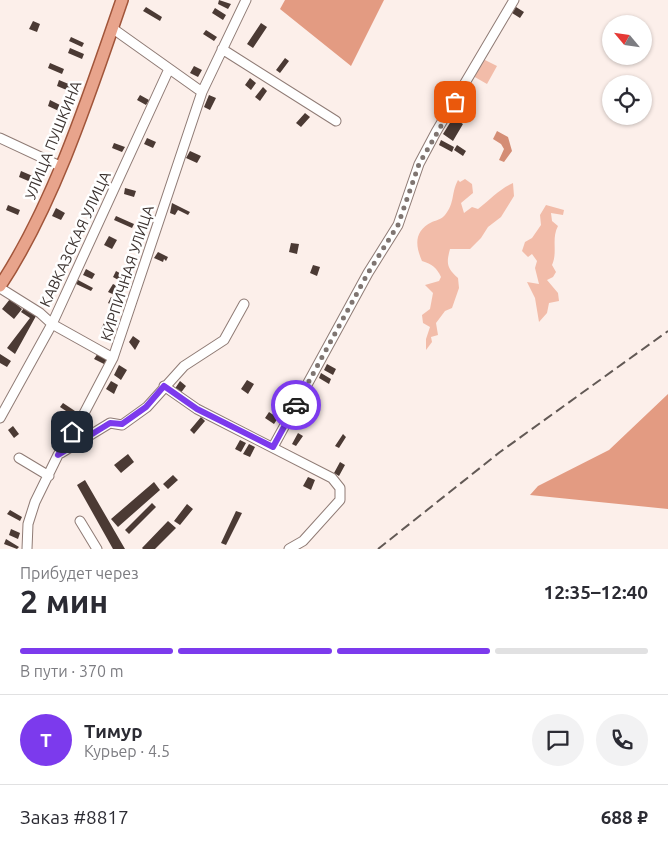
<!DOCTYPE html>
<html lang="ru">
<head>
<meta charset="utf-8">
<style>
  :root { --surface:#fff; --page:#f2f2f3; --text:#2b2b33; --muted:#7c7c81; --line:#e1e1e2; --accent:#7c3aed }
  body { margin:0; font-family:Ubuntu,sans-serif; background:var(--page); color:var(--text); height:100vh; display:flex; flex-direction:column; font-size:19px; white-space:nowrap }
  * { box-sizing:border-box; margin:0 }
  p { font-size:16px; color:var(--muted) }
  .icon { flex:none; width:28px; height:28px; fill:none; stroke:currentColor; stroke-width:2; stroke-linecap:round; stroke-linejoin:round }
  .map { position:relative; height:549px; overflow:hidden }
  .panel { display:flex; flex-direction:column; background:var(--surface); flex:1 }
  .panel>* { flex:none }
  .needle { width:32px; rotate:299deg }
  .buttons { position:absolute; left:602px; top:15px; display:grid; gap:10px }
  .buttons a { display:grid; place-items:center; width:50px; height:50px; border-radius:50%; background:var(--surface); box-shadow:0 1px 4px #0004; font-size:25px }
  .pin { position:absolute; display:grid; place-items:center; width:42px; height:42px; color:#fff; margin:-21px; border-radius:10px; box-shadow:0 2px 8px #0006 }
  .courier { position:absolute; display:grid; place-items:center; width:50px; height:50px; margin:-25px; border:4px solid #7c3aed; border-radius:50%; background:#fff; color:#222; box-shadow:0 1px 6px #0007 }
  .headline em { font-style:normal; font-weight:700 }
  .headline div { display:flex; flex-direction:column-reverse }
  .headline { display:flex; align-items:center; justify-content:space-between; height:85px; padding:0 20px }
  h1 { font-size:32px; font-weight:700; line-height:38px }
  .bar { display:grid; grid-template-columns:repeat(4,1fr); gap:8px 5px; align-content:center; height:60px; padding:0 20px }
  .bar i { height:6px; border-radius:4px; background:var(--line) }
  .bar .on { background:var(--accent) }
  .bar p { grid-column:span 4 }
  .line { display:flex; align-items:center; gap:12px; padding:0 20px; border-top:1px solid var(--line) }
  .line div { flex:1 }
  .round { display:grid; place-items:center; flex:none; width:52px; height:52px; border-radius:26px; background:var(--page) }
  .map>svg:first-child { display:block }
</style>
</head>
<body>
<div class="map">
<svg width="668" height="549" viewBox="0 0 668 549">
  <rect width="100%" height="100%" fill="#fcefea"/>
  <path fill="#f2bca9" d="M483,59l14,7 -10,18 -14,-8z
    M465,179l7,5 1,9 -12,10 3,10 8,-6 6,2c13,-10 20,-19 35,-26l1,13 -13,21 -13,10 -7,11 -11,11h-20c-4,15 -3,19 8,29l1,10 -7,20 -7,3 -9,12 2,12 -7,2 1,5 -6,8v-11l4,-12 -7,-4 -1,-8 8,-6 3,-16 -8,-8 14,-4 2,-4c-4,-9 -9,-13 -19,-16 -7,-16 -8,-30 10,-39 5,-2 10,-3 13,-7 10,-12 6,-22 13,-35l2,2z
    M546,205l18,5 -1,5 -12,-2 1,8 6,5c-7,13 0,26 -6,39l4,7 -3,5 -6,3 11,13 1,8 -10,2 -2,10 -8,9 -4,-24 -8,-16 12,2 -4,-16 2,-7 -5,-7 -4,3 -6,-6 3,-9 7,-4 9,-13 -1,-10z"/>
  <path fill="#e39b82" d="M285,0h99l-33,66 -71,-57z
    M668,394v115l-138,-14 8,-9 71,-36z"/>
  <path fill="#d48d75" d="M497,131l11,6 4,14 -8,11 -5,-2 5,-11 -3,-5 -8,-5z"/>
  <path fill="#4b3a34" d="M219,0l12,4 -3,5 -10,-5z
    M146,7l16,10 -2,4 -17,-10z
    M516,7l8,5 -4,6 -8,-5z
    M215,8l11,7 -3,5 -11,-7z
    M33,21l7,3 -3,8 -8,-3z
    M261,23l6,4 -14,21 -6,-4z
    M206,30l11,7 -3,4 -11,-7z
    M71,37l13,6 -2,4 -13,-6z
    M70,48l14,6 -2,5 -14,-6z
    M285,58l4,3 -9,12 -4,-3z
    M50,63l14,6 -2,5 -14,-6z
    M194,66l8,4 -4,7 -8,-4z
    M250,78l6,5 -5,7 -6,-5z
    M59,80l12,5 -2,6 -12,-5z
    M263,87l4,4 -7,10 -5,-4z
    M140,95l9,5 -3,5 -9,-5z
    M209,95l7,3 -6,12 -6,-3z
    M50,100l14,7 -3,5 -13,-6z
    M466,102l10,6 -5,8 -10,-6z
    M305,113l5,4 -9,10 -5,-4z
    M453,118l10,6 -10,17 -10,-7z
    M147,138l9,4 -3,6 -9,-4z
    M441,140l13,7 -2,5 -13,-7z
    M114,143l11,4 -3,5 -10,-4z
    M457,145l9,6 -3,5 -9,-6z
    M190,151l11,5 -4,7 -11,-5z
    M21,171l14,6 -2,6 -14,-6z
    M125,188l11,3 -2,6 -10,-3z
    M172,203l18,9 -2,3 -10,-5 -3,5 -5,-2z
    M8,205l12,5 -2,5 -12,-5z
    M56,208l9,5 -4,7 -9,-4z
    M116,216l18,8 -2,4 -18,-8z
    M109,236l8,4 -5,9 -8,-4z
    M291,243l8,1 -2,10 -8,-2z
    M158,252l10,5 -2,4 -2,-2 -1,3 -9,-4z
    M313,265l7,2 -3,9 -7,-3z
    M86,269l9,5 -3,5 -9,-4z
    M116,271l9,5 -3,6 -9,-5z
    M78,280l15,8 -2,3 -15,-7z
    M113,284l10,5 -4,8 -11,-5z
    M111,297l9,5 -3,6 -9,-5z
    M10,299l12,10 -8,10 -12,-10z
    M24,308l12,8 -21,38 -8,-6 23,-30 -9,-6z
    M104,323l10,5 -3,6 -10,-5z
    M133,336l7,5 -5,9 -6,-8z
    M98,353l9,6 -3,5 -10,-5z
    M0,354l11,7 -4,6 -7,-4z
    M327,364l9,5 -3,6 -9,-5z
    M119,365l8,5 -6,10 -7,-5z
    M321,373l10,6 -2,5 -10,-6z
    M247,380l7,4 -6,10 -7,-5z
    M111,381l7,4 -4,9 -8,-5z
    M180,381l6,5 -6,8 -6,-4z
    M63,403l12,8 -3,4 -12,-8z
    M305,403l9,4 -3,6 -9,-4z
    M269,412l9,6 -4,6 -9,-6z
    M201,417l4,4 -11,13 -4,-4z
    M13,426l6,8 -5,4 -6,-8z
    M298,433l5,3 -7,10 -4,-2z
    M343,434l3,3 -7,11 -4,-2z
    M240,440l6,3 -5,9 -6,-3z
    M249,444l6,3 -5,10 -7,-3z
    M128,454l6,8 -13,11 -7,-8z
    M340,462l5,3 -6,11 -5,-3z
    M173,475l5,5 -10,9 -5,-5z
    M308,477l7,3 -4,10 -8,-4z
    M85,480l40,69h-12l-36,-64z
    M154,482l6,8 -42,37 -7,-8z
    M152,503l4,4 -27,27 -4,-4z
    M187,504l6,5 -13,16 -6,-4z
    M10,510l12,7 -2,4 -13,-7z
    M236,511l6,2 -16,32 -5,-2z
    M168,521l8,7 -21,21h-12l-1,-1z
    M11,529l9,4 -2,6 -9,-4z
    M6,539l13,8 -2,2 -13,-5z"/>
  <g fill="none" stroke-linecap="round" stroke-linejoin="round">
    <g stroke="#8f7b75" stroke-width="11">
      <path id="minor" d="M112,28l90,64
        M222,49l114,72
        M0,138l60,28
        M0,288l40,25 12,11 61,34
        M164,386l33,23 135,69 8,10v12l-37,41 -14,8
        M0,418l52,-94 117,-255
        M273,447l95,-174 30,-48 21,-61 17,-32 78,-132
        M61,453l49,-30 12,2 25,-18 37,-41 40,-26 20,-36
        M19,458l30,18
        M80,521l17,28
        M27,549l1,-25 7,-22 23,-47 22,-34 33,-63 89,-266 44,-92"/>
    </g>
    <g stroke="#a1553a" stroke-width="14">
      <path id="major" d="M0,286c54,-82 90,-193 122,-286"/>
    </g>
    <use href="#minor" stroke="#fff" stroke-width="9"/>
    <use href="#major" stroke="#e8a48c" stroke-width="11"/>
    <path stroke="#625955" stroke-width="2" stroke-dasharray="10 5" stroke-linecap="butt" d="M378,549l122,-97 168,-121"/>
  </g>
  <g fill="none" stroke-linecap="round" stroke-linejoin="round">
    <path stroke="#7f7571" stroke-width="5" stroke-dasharray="0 9" d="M296,405l72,-132 30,-48 21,-61 36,-62"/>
    <path stroke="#7c3aed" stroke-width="6" d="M72,432l-14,23 52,-32 12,1 24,-17 18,-21 33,23 76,38 23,-42"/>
  </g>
  <g text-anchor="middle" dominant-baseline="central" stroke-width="5" stroke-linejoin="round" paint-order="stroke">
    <g font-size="15" fill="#3c3330" stroke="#fff">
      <text transform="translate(53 140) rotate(-68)">УЛИЦА ПУШКИНА</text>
      <text transform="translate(75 239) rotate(-65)">КАВКАЗСКАЯ УЛИЦА</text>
      <text transform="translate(127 273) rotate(-72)">КИРПИЧНАЯ УЛИЦА</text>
    </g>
  </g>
</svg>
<div class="buttons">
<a><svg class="needle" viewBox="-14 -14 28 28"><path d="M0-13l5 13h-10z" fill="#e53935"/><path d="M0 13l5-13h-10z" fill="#7c7c81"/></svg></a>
<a><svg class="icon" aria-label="locate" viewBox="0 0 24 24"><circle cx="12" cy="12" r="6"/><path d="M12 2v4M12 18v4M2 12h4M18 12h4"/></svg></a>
</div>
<div class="pin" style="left:455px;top:102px;background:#ea580c"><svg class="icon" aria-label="bag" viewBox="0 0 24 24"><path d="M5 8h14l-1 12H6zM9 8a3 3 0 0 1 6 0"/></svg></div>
<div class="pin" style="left:72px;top:432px;background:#1f2937"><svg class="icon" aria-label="home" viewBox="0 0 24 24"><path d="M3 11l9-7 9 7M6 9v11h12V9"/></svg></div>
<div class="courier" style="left:296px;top:405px"><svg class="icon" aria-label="car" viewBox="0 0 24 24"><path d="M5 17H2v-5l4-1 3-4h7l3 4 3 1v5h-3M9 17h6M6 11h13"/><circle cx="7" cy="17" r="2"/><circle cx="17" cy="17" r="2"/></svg></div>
</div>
<section class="panel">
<div class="headline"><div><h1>2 мин</h1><p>Прибудет через</p></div><em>12:35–12:40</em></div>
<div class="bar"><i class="on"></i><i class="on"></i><i class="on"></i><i></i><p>В пути · 370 m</p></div>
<div class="line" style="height:90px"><b class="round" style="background:var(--accent);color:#fff">Т</b><div><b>Тимур</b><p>Курьер · 4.5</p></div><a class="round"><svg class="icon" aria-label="chat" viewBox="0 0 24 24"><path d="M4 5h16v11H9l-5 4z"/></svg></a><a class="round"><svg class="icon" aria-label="phone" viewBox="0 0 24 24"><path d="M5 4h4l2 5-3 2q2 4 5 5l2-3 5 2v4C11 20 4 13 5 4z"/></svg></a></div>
<div class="line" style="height:65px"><div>Заказ #8817</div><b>688 ₽</b></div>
</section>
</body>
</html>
